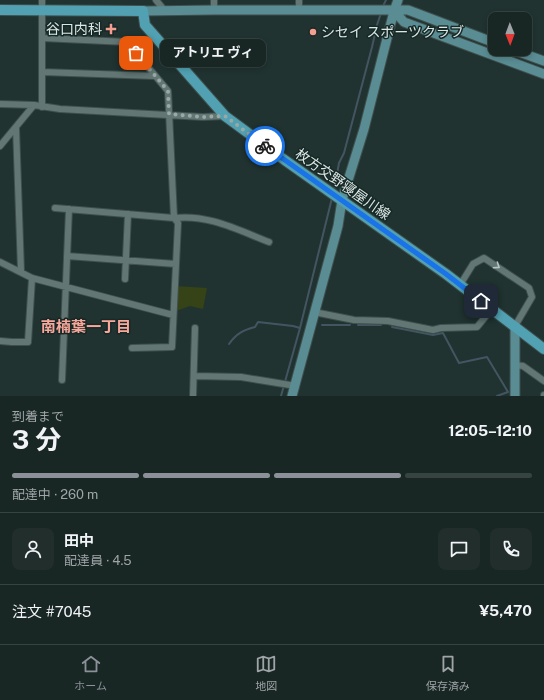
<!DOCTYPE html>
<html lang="ja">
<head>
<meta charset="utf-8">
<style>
  :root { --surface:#182624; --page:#212e2c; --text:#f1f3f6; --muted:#9fa5a6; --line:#364341; --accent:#8c9099 }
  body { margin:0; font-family:"Public Sans","Noto Sans JP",sans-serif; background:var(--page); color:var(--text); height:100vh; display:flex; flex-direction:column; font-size:15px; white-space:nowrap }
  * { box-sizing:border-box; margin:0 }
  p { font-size:13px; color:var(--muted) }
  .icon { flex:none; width:22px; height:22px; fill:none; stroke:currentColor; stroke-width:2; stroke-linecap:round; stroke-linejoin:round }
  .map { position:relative; height:396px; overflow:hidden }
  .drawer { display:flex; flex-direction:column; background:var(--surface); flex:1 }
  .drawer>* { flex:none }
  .needle { width:26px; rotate:179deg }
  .buttons { position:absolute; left:488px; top:12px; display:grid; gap:8px }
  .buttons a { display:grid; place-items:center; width:44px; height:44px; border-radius:8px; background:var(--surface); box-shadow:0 2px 6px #0003,0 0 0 1px var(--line); font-size:20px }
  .pin { position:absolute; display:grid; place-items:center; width:34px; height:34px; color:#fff; margin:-17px; border-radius:8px; box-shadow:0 2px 6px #0006 }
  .courier { position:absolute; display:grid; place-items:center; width:40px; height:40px; margin:-20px; border:3px solid #1a73e8; border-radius:50%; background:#fff; color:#222; box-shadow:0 1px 5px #0007 }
  .bubble { position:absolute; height:28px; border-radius:8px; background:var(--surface); box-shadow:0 2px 6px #0003,0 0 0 1px var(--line); font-size:13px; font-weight:700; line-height:28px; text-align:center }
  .head em { font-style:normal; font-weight:700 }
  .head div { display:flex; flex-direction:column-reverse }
  .head { display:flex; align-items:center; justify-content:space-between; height:68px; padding:0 12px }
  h1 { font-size:26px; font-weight:700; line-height:30px }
  .bar { display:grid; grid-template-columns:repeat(4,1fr); gap:6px 4px; align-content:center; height:48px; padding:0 12px }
  .bar i { height:5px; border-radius:3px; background:var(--line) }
  .bar .selected { background:var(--accent) }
  .bar p { grid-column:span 4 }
  .line { display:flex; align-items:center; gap:10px; padding:0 12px; border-top:1px solid var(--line) }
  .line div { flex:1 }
  .round { display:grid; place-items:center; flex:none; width:42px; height:42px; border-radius:8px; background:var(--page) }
  .menu { display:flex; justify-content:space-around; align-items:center; height:56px; border-top:1px solid var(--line); background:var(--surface); font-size:11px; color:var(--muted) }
  .menu a { display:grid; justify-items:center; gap:2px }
  .menu .selected { color:var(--accent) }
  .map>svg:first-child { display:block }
</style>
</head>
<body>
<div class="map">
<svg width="544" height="396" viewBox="0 0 544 396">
  <rect width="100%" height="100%" fill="#203330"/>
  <path fill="#364316" d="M175,286l32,2 -4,21 -13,-3 -17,6z"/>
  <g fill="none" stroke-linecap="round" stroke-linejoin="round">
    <path stroke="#445562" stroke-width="2" d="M383,6l3,-6
      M334,190l5,-27 5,-10 28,-106 5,-22 4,-12
      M322,325h28
      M358,325h23
      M392,327l41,8 10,-2 16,30 28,-6 21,35 -11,4
      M229,344c7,-10 14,-14 26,-17l3,-5 35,4 7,2
      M281,396l19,-68 32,-130"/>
    <g stroke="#3f4f4d" stroke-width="8">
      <path id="street" d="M42,0v107
        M156,0l9,11
        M214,0v10
        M299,11v-11
        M42,38l85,4 41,49 6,127 4,5 -6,124 -40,1
        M42,72l113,4
        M0,104l34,1
        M16,127l5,144
        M0,146l34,-41 26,4 143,8 22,-1
        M55,208l119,10c34,-4 64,12 95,24
        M67,256l109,8
        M0,262l32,16 141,37
        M125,279l3,-65
        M460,285l13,-21 11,-6 45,30 3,9 -17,29
        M314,312l40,8 34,1 45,9 8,-2 36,-1 14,-17
        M0,341l12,1h16l4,-64
        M515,365l8,1 21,15
        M194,376l47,1 55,9
        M62,380l7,-171
        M193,396l2,-68
        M544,396v-1"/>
    </g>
    <g stroke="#3f4f4d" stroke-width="11">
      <path id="secondary" d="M143,11l71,-1h194l87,33
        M394,11l10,11 140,52
        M511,49l33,12
        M515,326v70
        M292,396l46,-170 4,-26 22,-71 30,-118 4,-11"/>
    </g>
    <g stroke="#3f4f4d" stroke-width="12">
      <path id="primary" d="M0,10l143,1 2,14 80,91 61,45 160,113 98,75"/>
    </g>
    <use href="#street" stroke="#627774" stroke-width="6"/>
    <use href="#secondary" stroke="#598c93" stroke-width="9"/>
    <use href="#primary" stroke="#51a1b2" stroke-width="10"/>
  </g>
  <defs><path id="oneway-chevron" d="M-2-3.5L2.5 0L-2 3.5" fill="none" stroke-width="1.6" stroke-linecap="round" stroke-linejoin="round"/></defs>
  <use stroke="#b7c5c3" href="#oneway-chevron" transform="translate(497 266) rotate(34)"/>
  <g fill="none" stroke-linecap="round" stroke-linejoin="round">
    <path stroke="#9aa8a6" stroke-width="4" stroke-dasharray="0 7.2" d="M136,53l32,38 1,23 34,3 22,-1 40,30"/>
    <path stroke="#1a73e8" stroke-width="5" d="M265,146l181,128 35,27"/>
  </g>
  <g fill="#f59d90" stroke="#162926" stroke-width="1.5">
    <path d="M109 23h4v4h4v4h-4v4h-4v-4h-4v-4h4z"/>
    <circle cx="313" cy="32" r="4"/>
  </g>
  <g text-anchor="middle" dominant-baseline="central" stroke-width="3" stroke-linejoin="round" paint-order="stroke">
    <g font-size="14" fill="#dbe7e5" stroke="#162926" text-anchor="end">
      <text x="102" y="29">谷口内科</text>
      <text x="321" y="32" text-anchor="start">シセイ スポーツクラブ</text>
    </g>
    <g font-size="14" fill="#dbe7e5" stroke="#162926">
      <text transform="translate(343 184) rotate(35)">枚方交野寝屋川線</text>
    </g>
    <g font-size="15" font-weight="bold" fill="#f9a79b" stroke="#162926">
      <text x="86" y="326">南楠葉一丁目</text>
    </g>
  </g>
</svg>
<div class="buttons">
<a><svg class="needle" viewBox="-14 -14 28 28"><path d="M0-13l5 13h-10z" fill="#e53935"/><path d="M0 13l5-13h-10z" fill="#9fa5a6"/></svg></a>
</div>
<div class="pin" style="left:136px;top:53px;background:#ea580c"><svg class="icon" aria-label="bag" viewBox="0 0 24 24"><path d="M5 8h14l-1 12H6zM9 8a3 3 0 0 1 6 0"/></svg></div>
<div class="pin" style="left:481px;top:301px;background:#1f2937"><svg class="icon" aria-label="home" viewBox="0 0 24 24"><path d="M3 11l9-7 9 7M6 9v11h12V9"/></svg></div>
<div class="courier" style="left:265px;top:146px"><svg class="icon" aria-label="bike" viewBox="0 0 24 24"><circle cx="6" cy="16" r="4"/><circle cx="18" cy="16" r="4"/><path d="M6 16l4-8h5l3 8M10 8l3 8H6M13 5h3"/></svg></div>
<div class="bubble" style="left:160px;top:39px;width:106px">アトリエ ヴィ</div>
</div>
<section class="drawer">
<div class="head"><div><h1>3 分</h1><p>到着まで</p></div><em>12:05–12:10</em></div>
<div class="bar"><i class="selected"></i><i class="selected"></i><i class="selected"></i><i></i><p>配達中 · 260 m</p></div>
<div class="line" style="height:72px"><a class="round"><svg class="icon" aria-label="person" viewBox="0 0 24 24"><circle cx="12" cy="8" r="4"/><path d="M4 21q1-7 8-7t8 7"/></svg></a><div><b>田中</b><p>配達員 · 4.5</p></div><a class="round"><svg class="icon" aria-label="chat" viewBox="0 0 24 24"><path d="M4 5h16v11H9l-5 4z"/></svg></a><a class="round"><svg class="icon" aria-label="phone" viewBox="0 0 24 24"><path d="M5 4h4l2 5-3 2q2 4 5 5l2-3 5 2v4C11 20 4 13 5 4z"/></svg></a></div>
<div class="line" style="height:52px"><div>注文 #7045</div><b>¥5,470</b></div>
</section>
<nav class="menu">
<a class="selected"><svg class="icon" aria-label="home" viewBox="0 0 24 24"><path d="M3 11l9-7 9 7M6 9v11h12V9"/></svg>ホーム</a>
<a><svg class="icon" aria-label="map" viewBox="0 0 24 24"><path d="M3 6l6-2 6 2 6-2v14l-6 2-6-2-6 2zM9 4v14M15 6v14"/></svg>地図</a>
<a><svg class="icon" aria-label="saved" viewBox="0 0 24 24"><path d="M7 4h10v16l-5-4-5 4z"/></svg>保存済み</a>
</nav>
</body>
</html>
